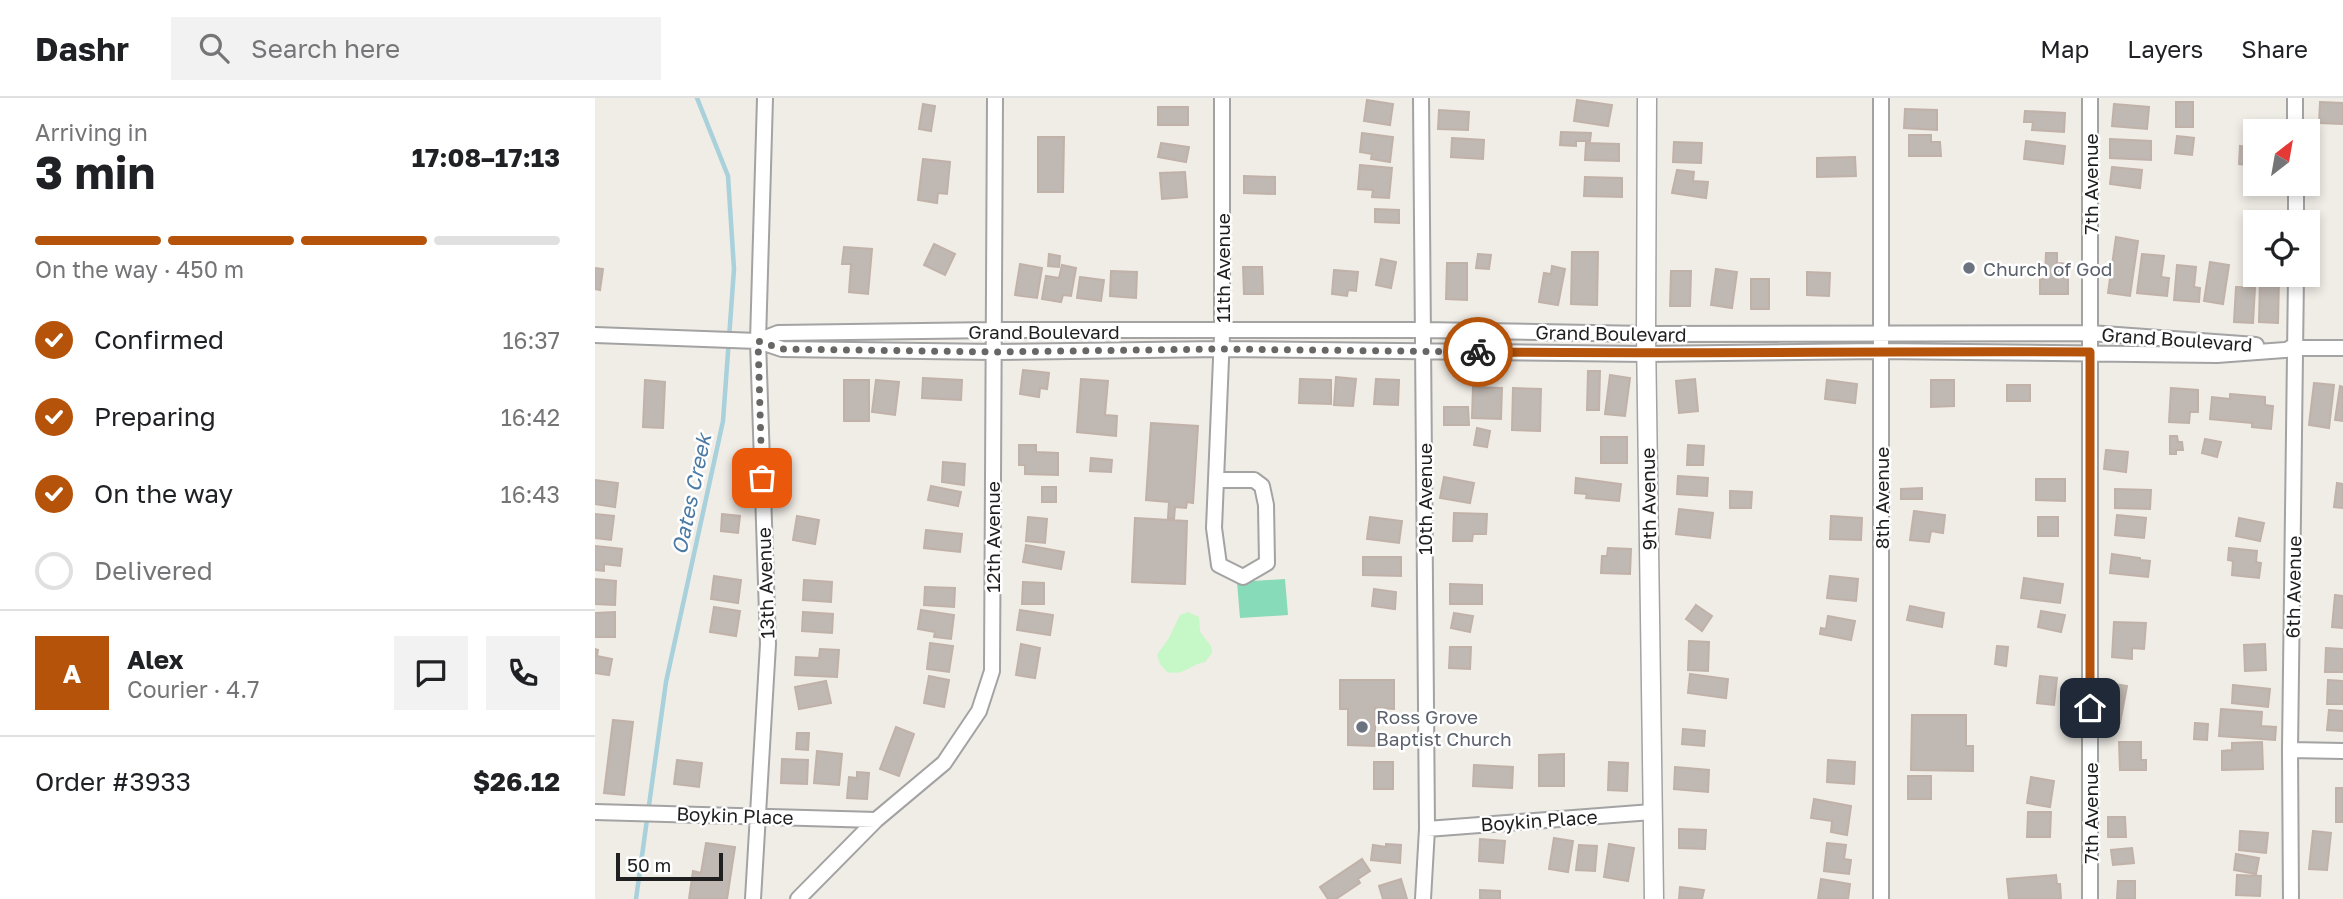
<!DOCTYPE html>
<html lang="en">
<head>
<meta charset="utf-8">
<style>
  :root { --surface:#fff; --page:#f2f2f2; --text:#202124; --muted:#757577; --line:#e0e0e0; --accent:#b45309 }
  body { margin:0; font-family:"Golos Text",sans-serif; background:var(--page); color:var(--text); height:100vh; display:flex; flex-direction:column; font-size:26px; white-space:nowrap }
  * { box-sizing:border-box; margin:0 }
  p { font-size:23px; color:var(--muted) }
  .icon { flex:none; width:38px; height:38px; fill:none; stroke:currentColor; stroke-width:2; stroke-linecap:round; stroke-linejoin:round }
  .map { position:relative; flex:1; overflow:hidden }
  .sheet { display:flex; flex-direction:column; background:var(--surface); width:595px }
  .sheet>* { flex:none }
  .needle { width:46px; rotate:31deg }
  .buttons { position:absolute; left:1648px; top:21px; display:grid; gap:14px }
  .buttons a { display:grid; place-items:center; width:77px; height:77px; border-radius:0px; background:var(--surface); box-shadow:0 4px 10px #0003; font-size:35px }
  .scale { position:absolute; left:21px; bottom:18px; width:107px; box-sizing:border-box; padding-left:7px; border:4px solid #1f1f1f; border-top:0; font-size:19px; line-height:24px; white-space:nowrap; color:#1f1f1f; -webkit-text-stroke:5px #fff; paint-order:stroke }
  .pin { position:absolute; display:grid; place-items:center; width:60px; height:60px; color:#fff; margin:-30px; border-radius:14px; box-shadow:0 4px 10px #0006 }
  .courier { position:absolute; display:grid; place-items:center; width:70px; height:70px; margin:-35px; border:5px solid #b45309; border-radius:50%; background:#fff; color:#222; box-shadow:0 2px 9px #0007 }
  .headline em { font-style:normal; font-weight:700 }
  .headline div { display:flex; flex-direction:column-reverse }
  .headline { display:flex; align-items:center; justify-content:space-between; height:119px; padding:0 35px }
  h1 { font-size:46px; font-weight:700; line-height:52px }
  .bar { display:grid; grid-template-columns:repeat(4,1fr); gap:10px 7px; align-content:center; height:84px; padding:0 35px }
  .bar i { height:9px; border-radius:5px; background:var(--line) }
  .bar .active { background:var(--accent) }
  .bar p { grid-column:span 4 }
  .line { display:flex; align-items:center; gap:18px; padding:0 35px; border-top:2px solid var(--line) }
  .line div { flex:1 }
  .round { display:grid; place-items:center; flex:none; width:74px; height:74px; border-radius:0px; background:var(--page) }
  ol { padding:0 35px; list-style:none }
  li { display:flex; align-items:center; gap:21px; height:77px }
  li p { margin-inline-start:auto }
  li .icon { padding:7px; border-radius:50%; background:var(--accent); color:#fff; stroke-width:4 }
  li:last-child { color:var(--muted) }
  li i { width:38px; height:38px; border:4px solid var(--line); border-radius:50% }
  header { display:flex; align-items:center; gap:42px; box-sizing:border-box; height:98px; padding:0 35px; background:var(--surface); border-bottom:2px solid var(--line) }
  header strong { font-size:33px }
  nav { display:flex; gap:38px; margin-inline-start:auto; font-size:24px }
  .search { width:490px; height:63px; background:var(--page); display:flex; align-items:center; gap:18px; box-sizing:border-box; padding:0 24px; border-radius:0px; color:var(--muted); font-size:26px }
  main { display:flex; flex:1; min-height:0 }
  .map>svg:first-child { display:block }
</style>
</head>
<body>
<header>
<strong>Dashr</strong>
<div class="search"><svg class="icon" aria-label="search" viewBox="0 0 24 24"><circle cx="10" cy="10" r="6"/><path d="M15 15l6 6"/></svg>Search here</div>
<nav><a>Map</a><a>Layers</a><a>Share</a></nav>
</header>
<main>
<section class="sheet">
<div class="headline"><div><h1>3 min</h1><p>Arriving in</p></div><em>17:08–17:13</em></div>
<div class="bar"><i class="active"></i><i class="active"></i><i class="active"></i><i></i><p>On the way · 450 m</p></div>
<ol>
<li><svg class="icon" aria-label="check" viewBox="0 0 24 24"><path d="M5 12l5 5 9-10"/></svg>Confirmed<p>16:37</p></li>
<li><svg class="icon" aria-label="check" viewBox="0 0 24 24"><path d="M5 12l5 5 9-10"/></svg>Preparing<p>16:42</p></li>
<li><svg class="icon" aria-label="check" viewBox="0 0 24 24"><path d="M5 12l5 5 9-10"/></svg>On the way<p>16:43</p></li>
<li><i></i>Delivered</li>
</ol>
<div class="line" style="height:126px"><b class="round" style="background:var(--accent);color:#fff">A</b><div><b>Alex</b><p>Courier · 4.7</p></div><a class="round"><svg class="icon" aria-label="chat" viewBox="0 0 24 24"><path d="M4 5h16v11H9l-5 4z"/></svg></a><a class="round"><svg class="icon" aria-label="phone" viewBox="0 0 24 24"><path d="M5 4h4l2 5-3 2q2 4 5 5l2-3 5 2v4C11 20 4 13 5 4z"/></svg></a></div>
<div class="line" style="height:91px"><div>Order #3933</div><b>$26.12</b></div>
</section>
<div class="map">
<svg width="1748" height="801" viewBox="0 0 1748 801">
  <rect width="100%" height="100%" fill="#f0ece6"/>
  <path fill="#c5f7c7" d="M593,514l11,5 1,15 11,14 1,7 -7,9c-17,3 -19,14 -38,10l-7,-8 -3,-9 12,-17 11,-23z"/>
  <path fill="#87dbb8" d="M690,481l3,36 -48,3 -3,-36z"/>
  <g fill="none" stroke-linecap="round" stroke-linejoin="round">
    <path stroke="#a8d1db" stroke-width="4.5" d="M41,801l30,-217 57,-261 11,-152 -6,-93 -31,-78"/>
  </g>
  <path fill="#c0b8b2" stroke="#c1b2a9" stroke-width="2" d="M772,2l26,4 -3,21 -26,-4z
    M982,2l35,5 -4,21 -34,-5z
    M1581,4h17v25h-17z
    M1725,4l23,1v21l-24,-1z
    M328,6l12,2 -4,25 -12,-2z
    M1519,6l35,3 -2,22 -35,-3z
    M563,9h30v18h-30z
    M1310,11l32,1v20l-33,-2z
    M844,12l30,2 -1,18 -30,-1z
    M1430,13l40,2 -1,19 -32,-2 1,-8h-9z
    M966,34l30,1 -1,8h-14v5l-16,-1z
    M767,35l31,4 -3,25 -19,-3 1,-5 -12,-2z
    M1314,37h22v7h9l1,14h-32z
    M1582,38l17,2 -2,17 -17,-2z
    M443,39h26l-1,55h-25z
    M857,40l32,2 -1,19 -32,-2z
    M1515,41l41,2v19l-41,-2z
    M1431,43l39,5 -2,18 -39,-5z
    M1079,44l28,1 -1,20 -28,-1z
    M566,45l28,4 -3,15 -28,-5z
    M991,45l33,1v17l-34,-1z
    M1645,48l16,2v18l-17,-2z
    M1260,59l1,19 -39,1v-19z
    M328,61l27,3 -3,32 -9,-1 -1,10 -19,-3z
    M765,67l32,3 -3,30 -17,-1 1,-7 -15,-1z
    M1517,69l30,3 -2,18 -30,-4z
    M1082,72l17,2 -1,9 15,1 -2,16 -34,-5z
    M590,74l2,25 -25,2 -2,-26z
    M649,78l31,1v17l-31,-1z
    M990,79l37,1v19l-38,-1z
    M780,111l24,1v13l-24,-1z
    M1521,139l22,4 -8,55 -22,-3z
    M339,146l21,10 -10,21 -21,-10z
    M249,149l28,2 -4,45 -19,-2 2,-28h-9z
    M977,154h26l-1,53 -26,-1z
    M1451,155h11v10l11,1v30h-28v-15h5z
    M454,156l11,2 -1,11 -11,-1z
    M883,156l13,1 -2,14 -13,-1z
    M1547,156l22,2 -3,21 8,1 -2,18 -30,-3z
    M786,161l15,3 -5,26 -15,-3z
    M1615,164l19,3 -6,39 -19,-3z
    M852,165h20v37l-21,-1z
    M425,166l22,4 -5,30 -22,-3z
    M467,167l14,3 -5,28 -8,-1 -2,7 -19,-3 4,-23 13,2z
    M1582,167l19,2 -2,20 6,1 -1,14 -25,-2z
    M957,168l13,3 -7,36 -19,-3 5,-29 7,1z
    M648,169h19l1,27h-19z
    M0,170l8,1 -3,21 -5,-1z
    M1121,171l21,3 -5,36 -21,-3z
    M739,172l24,2 -2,19 -8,-1 -1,6 -15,-2z
    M516,173l26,1 -1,26 -26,-2z
    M1076,173h20l-1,35h-20z
    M1212,174l23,1 -1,23 -22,-1z
    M485,179l24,3 -3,21 -24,-3z
    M1665,179l19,1 -1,45 -19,-1z
    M1156,181h18v30h-18z
    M1641,189l19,1 -2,35 -19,-1z
    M428,272l26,3 -2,16 -7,-1 -1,9 -19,-3z
    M993,273h12l-1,39h-12z
    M1015,277l20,3 -5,38 -20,-2z
    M741,279l20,2 -3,27 -19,-1z
    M328,280l39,2 -1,20 -39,-2z
    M486,281l27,2 -3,34 12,1 -1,20 -39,-4z
    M705,281l31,1v24l-32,-1z
    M781,281l23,1 -1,25 -24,-1z
    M1100,281l3,32 -19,2 -3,-32z
    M50,282l20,2 -2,46 -20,-1z
    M249,282h25v41h-25z
    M281,282l23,2 -4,33 -23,-3z
    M1232,282l30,4 -2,19 -30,-4z
    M1336,282h23v26l-23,1z
    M1719,285l20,2 -5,43 -20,-3z
    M1412,287h23v16h-23z
    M1745,288l3,1v34l-8,-1z
    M878,289l29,1 -1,31 -29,-1z
    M918,290l28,1 -1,42 -28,-1z
    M1576,290l27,2v22h-8l-1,11 -20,-1z
    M1635,296l35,3v8l8,1 -2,23 -19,-2v-4l-42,-4 2,-22 18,2z
    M849,309h24l1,18h-25z
    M556,325l47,3 -5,77 -6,-1 -1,6 -11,-1 -1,12 -6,-1 1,-16 -23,-2z
    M882,330l13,3 -3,16 -13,-2z
    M1575,338h7l1,6h4l1,8h-7v4h-6z
    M1006,339h26v26h-26z
    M1610,341l16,3 -4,15 -15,-4z
    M424,347h17v7l22,1v22l-33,-1v-9h-6z
    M1093,347l16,1 -1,19h-16z
    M1511,352l22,2 -2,20 -22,-3z
    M496,360l21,2 -1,12 -21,-1z
    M348,364l22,2 -1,21 -22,-3z
    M1083,378l30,2 -1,18 -30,-2z
    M849,379l30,6 -4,20 -30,-5z
    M981,380l45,6 -2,17 -33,-3 1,-4 -12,-1z
    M1441,381h29v22l-29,-1z
    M0,382l23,3 -3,24 -20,-3z
    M1742,385l6,1v24l-9,-1z
    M336,388l30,6 -3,14 -30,-6z
    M447,389h14v15h-14z
    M1327,390v11h-21v-10z
    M1520,391l36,1 -1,19 -35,-1z
    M1135,393l22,1 -1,16h-21z
    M1084,411l34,4 -3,25 -34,-4z
    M1319,413l31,4 -2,18 -12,-2 -2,11 -19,-2z
    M859,415l33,1 -1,20h-13l-1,7h-19z
    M0,416l19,2 -3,24 -16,-2z
    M127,416l18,2 -2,17 -17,-2z
    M1522,417l29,3 -2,20 -29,-3z
    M202,418l22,4 -4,24 -22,-4z
    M1236,418l31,2 -1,22 -31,-1z
    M433,419l19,2 -2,24 -19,-2z
    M775,419l32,4 -3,22 -32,-4z
    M1443,419h20v19h-20z
    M540,420l52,3 -2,63 -53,-2z
    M1644,420l25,5 -4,18 -24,-5z
    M331,432l36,4 -2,18 -36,-4z
    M431,447l38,7 -3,17 -38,-7z
    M0,448l27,3 -2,17 -16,-2v7l-9,-1z
    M1013,450l23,1 -1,25 -29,-1 1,-17h5z
    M1634,450l28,3 -1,11 5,1 -2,15 -27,-3 1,-14 -5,-1z
    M1517,456l28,4v2l10,1 -2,16 -38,-4z
    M768,459h38v19l-38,-1z
    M119,478l27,4 -3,23 -27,-4z
    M1235,478l28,3 -2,22 -29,-3z
    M1429,480l39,6 -3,19 -39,-5z
    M0,481l21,2 -1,24 -20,-1z
    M209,482l28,2 -1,20 -28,-2z
    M428,484l21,1v21h-22z
    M855,486l32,1v19h-32z
    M330,489l30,1 -1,19 -30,-2z
    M779,491l22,3 -1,17 -23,-3z
    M1740,497l8,1v32l-11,-1z
    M1101,507l16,11 -10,15 -16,-12z
    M1315,508l34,7 -2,14 -35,-7z
    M119,509l26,4 -4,25 -26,-4z
    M326,512l33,5 -3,24 -17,-2 1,-5 -17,-3z
    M425,512l33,5 -3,20 -33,-5z
    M1446,513l24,4 -4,17 -23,-5z
    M20,514v25h-20v-24z
    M208,514l30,2 -1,19 -30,-2z
    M859,515l19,3 -3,16 -19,-4z
    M1233,518l27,5 -4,19 -31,-6 1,-6 5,1z
    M1519,524l32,1 -2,26 -12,-1v11l-20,-2z
    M1094,543l20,1 -1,29 -20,-1z
    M335,545l23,3 -4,26 -22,-3z
    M426,546l19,4 -5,30 -19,-3z
    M1670,546l1,26 -21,1 -1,-26z
    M1402,548l11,1 -2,19 -11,-2z
    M855,549h21l-1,22 -21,-1z
    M1731,550l17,1v23h-18z
    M0,551l3,1 -1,6 15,3 -3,16 -14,-2z
    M225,551l19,1 -2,27 -42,-2 1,-18 23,1z
    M1095,576l38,5 -2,19 -38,-5z
    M334,578l20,4 -5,27 -20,-4z
    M1445,578l17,2 -3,27 -17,-2z
    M745,582h54v29l-19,-1v38l-27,-1v-36h-8z
    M1733,582l15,1v23h-16z
    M231,583l5,22 -32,6 -4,-22z
    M1513,585l19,3 -7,37 -13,-3 3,-20 -5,-1z
    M1638,587l37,4 -2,18 -36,-4z
    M1626,611l41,3 -1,14 15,1 -1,13 -56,-4z
    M1734,612l14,1v20l-16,-1z
    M1317,617h54v31h7v25l-62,-1z
    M18,622l20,2 -9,73 -20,-2z
    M1600,625l13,1 -1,16 -13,-1z
    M301,629l18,7 -15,42 -19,-7z
    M1088,631l22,2 -1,15 -22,-2z
    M202,635h12l-1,17 -12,-1z
    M1524,644h22v18h5v10h-26z
    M1667,644l1,27 -41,1v-19l10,-1v-7z
    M222,653l25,3 -3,31 -25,-2z
    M969,656v32h-25v-31z
    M187,661l26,1 -1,24 -26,-1z
    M82,662l25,3 -3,24 -25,-3z
    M1233,662l27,2 -1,22 -27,-2z
    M779,664h19v27h-19z
    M1014,664l19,1 -1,28 -19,-1z
    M879,667l39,2 -1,21 -39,-2z
    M1080,669l34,3 -1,22 -34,-3z
    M262,674l12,1 -2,26 -20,-1 2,-21 8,1z
    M1313,678h23v23h-23z
    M1436,679l23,4 -4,26 -23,-4z
    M1741,690h7v34h-7z
    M1219,701l37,7 -4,29 -16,-3 1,-11 -21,-3z
    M1433,714h23l-1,25h-23z
    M1513,719h17l1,20h-18z
    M1084,731l27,1 -1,19 -26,-1z
    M1645,733l28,2 -2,20 -27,-3z
    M1718,733l18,2 -4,37 -18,-1z
    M959,740l19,3 -5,31 -19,-3z
    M885,741l25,2 -2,22 -24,-2z
    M111,745l29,4 -8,52h-38l4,-28 8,2z
    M1232,745l19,2 -2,14 7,1 -2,14 -25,-3z
    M791,746l15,1 -1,18 -29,-3 2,-15 13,2z
    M1014,746l25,4 -6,33 -24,-4z
    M984,747l18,1 -2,25 -19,-1z
    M1537,750l2,15 -21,2 -2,-15z
    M1641,756l23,4 -3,16 -22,-4z
    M767,761l8,12 -12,8 2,4 -24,16h-8l-8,-12z
    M1461,777l1,9h3l1,15h-52l-2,-20z
    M1642,777l24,1 -1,20 -24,-1z
    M806,781l6,20h-24l-4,-13z
    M1226,781l29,5 -2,15h-30z
    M1523,783h17v18h-18z
    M1085,789l24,3 -2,9h-23z
    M885,792l20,1v8h-20z"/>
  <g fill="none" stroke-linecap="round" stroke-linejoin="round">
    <g stroke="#a3a3a3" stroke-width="18">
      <path id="minor" d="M826,0l6,731 -4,70
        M1495,0v801
        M1700,0v33
        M1701,86v38
        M0,237l163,6 24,8 212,3 227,-3 425,5 234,-3 337,4 80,-6
        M163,243l20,-8 216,-3h429l223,4 444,-1 166,12
        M1695,250h53
        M621,382h38l8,6 4,19 1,58 -24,14 -24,-12 -5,-37 8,-193v-237
        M1695,652l53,1
        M0,714l281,8
        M832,731l225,-17
        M158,801l15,-255 -10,-303 7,-243
        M203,801l78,-79 68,-57 35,-52 13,-40 3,-573
        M1286,801v-801
        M1696,801l-1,-149 6,-475"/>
    </g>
    <g stroke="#a3a3a3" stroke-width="21">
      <path id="tertiary" d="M1052,0l-1,236 8,565"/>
    </g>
    <use href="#minor" stroke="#fff" stroke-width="14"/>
    <use href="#tertiary" stroke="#fff" stroke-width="18"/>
  </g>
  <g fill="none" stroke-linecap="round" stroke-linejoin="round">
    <path stroke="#686765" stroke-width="7" stroke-dasharray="0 12.6" d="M167,380l-4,-137 24,8 212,3 227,-3 257,3"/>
    <path stroke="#b45309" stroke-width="9" d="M883,254c204,2 408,-1 612,0v356"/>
  </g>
  <g fill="#6b7280" stroke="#fff" stroke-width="2.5">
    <circle cx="1374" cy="170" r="7"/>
    <circle cx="767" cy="629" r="7"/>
  </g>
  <g text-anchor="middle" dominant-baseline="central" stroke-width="5" stroke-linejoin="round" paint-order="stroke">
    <g font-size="19" fill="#1f1f1f" stroke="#fff">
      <text transform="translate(1495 86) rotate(-90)">7th Avenue</text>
      <text transform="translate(627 170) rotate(-90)">11th Avenue</text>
      <text x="449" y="233">Grand Boulevard</text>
      <text transform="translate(1016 235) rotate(1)">Grand Boulevard</text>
      <text transform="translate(1582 241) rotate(4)">Grand Boulevard</text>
      <text transform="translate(1286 400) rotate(-90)">8th Avenue</text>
      <text transform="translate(829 401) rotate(-90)">10th Avenue</text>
      <text transform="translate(1053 401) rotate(-91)">9th Avenue</text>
      <text transform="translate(397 439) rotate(-90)">12th Avenue</text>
      <text transform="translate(170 485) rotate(-92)">13th Avenue</text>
      <text transform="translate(1698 489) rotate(-89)">6th Avenue</text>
      <text transform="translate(1495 715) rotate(-90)">7th Avenue</text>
      <text transform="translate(140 717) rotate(2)">Boykin Place</text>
      <text transform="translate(944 722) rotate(-4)">Boykin Place</text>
    </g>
    <g font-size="19" fill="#5b616d" stroke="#fff" text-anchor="start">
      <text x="1388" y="170">Church of God</text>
      <text x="781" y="618">Ross Grove<tspan x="781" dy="22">Baptist Church</tspan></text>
    </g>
    <g font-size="21" font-style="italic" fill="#4c7aa4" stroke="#fff">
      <text transform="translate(96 396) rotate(-78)">Oates Creek</text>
    </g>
  </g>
</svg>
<div class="buttons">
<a><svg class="needle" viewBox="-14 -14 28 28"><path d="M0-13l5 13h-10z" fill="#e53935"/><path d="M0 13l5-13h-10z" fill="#757577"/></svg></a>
<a><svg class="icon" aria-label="locate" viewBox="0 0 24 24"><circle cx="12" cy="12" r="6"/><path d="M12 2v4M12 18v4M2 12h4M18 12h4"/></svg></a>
</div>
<div class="scale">50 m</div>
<div class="pin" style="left:167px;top:380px;background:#ea580c"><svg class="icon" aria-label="bag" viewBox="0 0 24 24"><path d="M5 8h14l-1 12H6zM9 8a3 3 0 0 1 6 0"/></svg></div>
<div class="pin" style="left:1495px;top:610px;background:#1f2937"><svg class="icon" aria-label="home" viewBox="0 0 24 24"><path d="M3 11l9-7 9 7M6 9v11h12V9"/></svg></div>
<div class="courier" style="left:883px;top:254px"><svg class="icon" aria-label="bike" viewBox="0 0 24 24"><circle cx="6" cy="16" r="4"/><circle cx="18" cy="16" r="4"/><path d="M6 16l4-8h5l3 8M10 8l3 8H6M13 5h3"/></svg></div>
</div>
</main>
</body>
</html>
